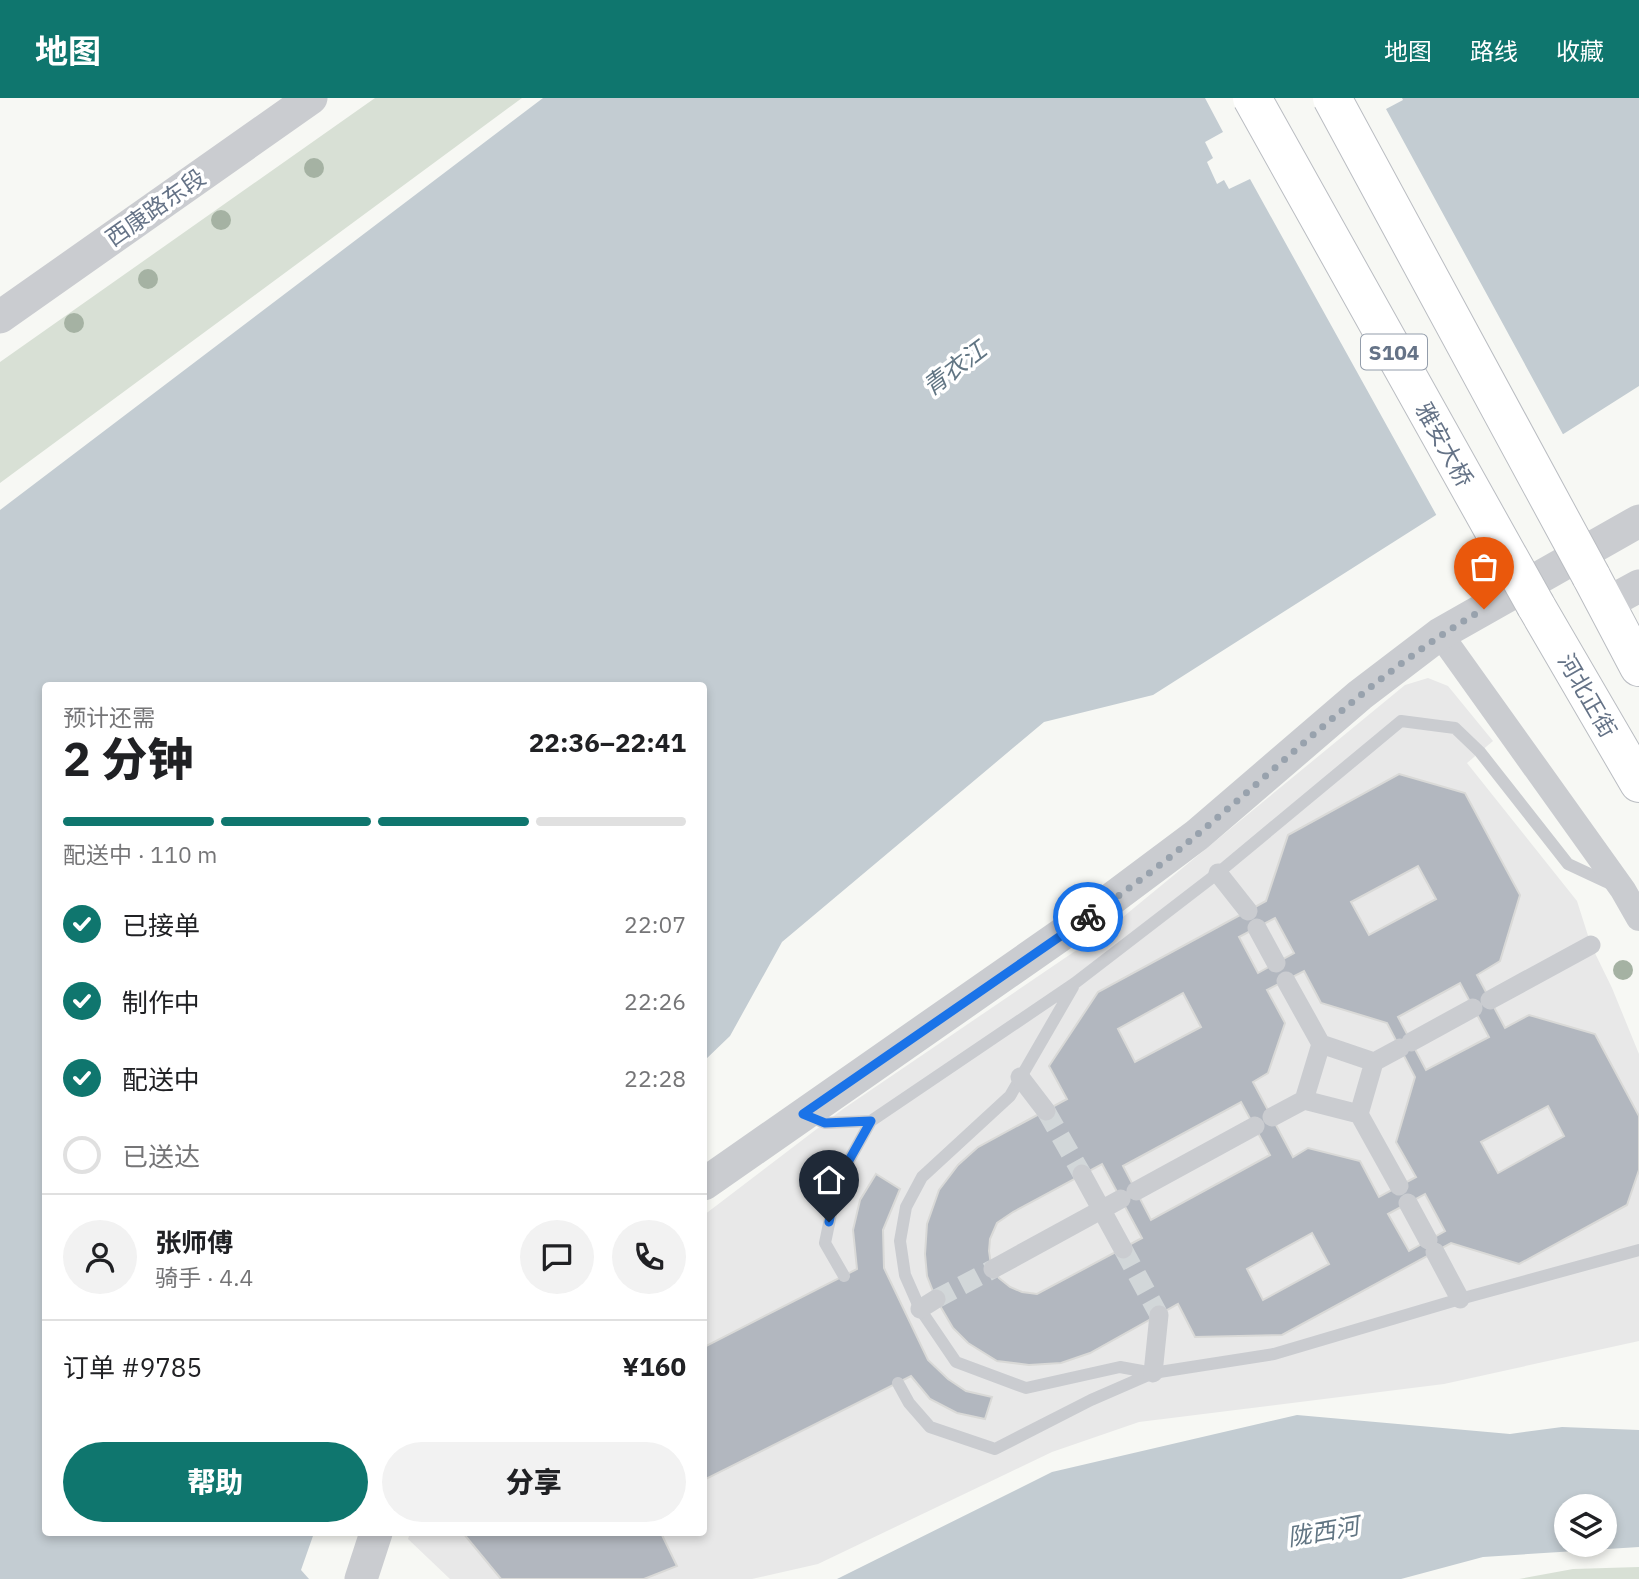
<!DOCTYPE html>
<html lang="zh">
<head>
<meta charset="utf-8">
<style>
  :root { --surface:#fff; --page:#f2f2f2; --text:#202124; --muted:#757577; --line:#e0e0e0; --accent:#0f766e }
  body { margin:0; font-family:"IBM Plex Sans","Noto Sans SC",sans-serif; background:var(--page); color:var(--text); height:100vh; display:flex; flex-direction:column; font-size:26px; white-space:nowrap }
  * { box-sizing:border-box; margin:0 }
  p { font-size:23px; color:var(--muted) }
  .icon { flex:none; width:38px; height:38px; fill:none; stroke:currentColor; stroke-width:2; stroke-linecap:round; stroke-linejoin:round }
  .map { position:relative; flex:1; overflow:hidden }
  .sheet { position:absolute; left:42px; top:584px; width:665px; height:854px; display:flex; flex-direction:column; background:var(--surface); border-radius:7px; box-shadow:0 4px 10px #0003 }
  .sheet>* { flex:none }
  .fabs { position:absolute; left:1554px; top:1396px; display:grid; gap:14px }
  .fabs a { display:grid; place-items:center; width:63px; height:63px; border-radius:50%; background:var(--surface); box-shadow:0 4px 10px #0003; font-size:35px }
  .pin { position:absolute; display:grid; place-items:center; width:60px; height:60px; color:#fff; margin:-72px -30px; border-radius:50% 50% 50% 0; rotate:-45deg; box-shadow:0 0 7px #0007 }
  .pin .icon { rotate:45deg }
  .courier { position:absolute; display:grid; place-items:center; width:70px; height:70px; margin:-35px; border:5px solid #1a73e8; border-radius:50%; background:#fff; color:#222; box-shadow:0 2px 9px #0007 }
  .summary em { font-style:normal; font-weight:800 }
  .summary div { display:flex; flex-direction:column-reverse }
  .summary { display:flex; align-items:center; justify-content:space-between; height:119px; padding:0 21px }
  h1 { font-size:46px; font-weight:800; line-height:52px }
  .bar { display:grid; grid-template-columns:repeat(4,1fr); gap:10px 7px; align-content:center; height:84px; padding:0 21px }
  .bar i { height:9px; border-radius:5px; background:var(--line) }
  .bar .active { background:var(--accent) }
  .bar p { grid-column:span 4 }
  .line { display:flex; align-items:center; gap:18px; padding:0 21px; border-top:2px solid var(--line) }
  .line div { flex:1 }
  .round { display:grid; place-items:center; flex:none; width:74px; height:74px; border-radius:37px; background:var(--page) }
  ol { padding:0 21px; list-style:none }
  li { display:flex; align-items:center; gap:21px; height:77px }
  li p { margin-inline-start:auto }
  li .icon { padding:7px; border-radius:50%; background:var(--accent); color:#fff; stroke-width:4 }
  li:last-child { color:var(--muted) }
  li i { width:38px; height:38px; border:4px solid var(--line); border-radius:50% }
  .action { display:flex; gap:14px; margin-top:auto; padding:14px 21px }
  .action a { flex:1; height:80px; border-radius:42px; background:var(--accent); color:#fff; font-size:28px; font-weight:800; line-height:80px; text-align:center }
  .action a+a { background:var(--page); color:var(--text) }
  header { display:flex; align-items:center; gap:42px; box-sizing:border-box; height:98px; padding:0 35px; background:var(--accent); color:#fff }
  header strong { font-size:33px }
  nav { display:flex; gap:38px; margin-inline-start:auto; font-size:24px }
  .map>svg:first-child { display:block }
</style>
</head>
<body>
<header>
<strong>地图</strong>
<nav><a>地图</a><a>路线</a><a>收藏</a></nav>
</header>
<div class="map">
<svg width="1639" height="1481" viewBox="0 0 1639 1481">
  <rect width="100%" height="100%" fill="#f7f8f4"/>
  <path fill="#e8e8e8" d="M1428,580l20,8 45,55 -26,22 110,138 14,44 21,43 27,66v287l-195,43 -305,38 -87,30 -234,112 -66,15h-302l-42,-40 2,-6h294v-318l139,-106 269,-183 293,-241z"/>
  <path fill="#d8e0d5" d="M375,0h147l-522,385v-121z
    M1639,1469v12h-120l54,-10z"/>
  <path fill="#c3ccd2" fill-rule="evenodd" d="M543,0h1096v288l-486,309 -109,27 -262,220 -52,94 -26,25v-375h-658v847h268l-13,37 8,9h-309v-1069z
    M1297,1317l213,19 52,-7 77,3v117l-156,10 -82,22h-564l215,-107zM1566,1409h39v38h-39z"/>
  <path fill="#f7f8f4" d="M1205,0h197l1,2 -17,9 179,329 -127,80 -188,-339 -21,10 -5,-9 -7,4 -10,-22 6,-4 -8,-16 18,-10z"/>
  <path fill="#b2b7bf" stroke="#d9d9d7" stroke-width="2" fill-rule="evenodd" d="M1399,676l66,19 55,102 -20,66 -23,14 28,53 24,-13 66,19 44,82v54l-12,35 -108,59 -68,-21 -169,92 -87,2 -17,-33 -88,49 -29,10 -32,2 -32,-4 -29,-18 -15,-15 -17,-29 -9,-23 -2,-22 2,-30 12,-34 19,-25 20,-18 89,-48 -18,-33 49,-74 168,-91 22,-66zM1418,768l18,33 -67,36 -18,-33zM1275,820l19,35 -36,20 -19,-36zM1304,873l17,32 66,20 28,54 -19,65 20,35 -37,20 -19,-36 -52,-13 -15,9 -40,-75 15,-9 17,-50 -18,-33zM1460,885l29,54 -63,33 -28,-53zM1183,895l18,34 -66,35 -17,-33zM1241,1004l29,53 -119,65 -28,-54zM1548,1008l16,30 -66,37 -17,-31zM1102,1066l40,74 -105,56 -15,-2 -12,-5 -11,-9 -8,-13 -2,-14 1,-12 7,-16 16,-11zM1425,1096l20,37 -36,20 -21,-37zM1312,1135l17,31 -66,36 -16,-31z
    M876,1076l24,15 -17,41 1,38 44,92 20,19 18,12 26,6 -7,22 -28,-6 -27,-14 -19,-23 -207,104v-133l153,-78 -4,-39 7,-30z
    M463,1435h198l16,33 -33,13h-143z"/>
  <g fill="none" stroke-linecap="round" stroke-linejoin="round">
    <path stroke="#d2d7d9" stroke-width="19" stroke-dasharray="19 10" stroke-linecap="butt" d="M1046,1013l36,63
      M1123,1151l36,66
      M936,1201l57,-30"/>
    <g stroke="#babdc2" stroke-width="40">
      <path id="primary" d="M1591,478l48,91
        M1536,508l103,177"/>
    </g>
    <path stroke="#caccd0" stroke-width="12" d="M1073,889l-63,109 -88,81 -16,30 -6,34 5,34 15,34 36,53 70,26 94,-21 33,6
      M807,1018l18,7 46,-2 204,-138 143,-110 183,-152 54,7 25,24 88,112 45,21
      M844,1178l-19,-33 13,-63 33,-59
      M898,1285l11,20 21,24 65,22 96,-49 62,-27 121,-19 186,-55 179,-49"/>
    <path stroke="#caccd0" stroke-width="19" d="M1218,775l30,38
      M1257,830l19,35
      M1286,883l35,63 53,18 -15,52 -55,-14 17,-56
      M1490,902l101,-55
      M1411,944l62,-34
      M1374,964l26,-14
      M1020,979l26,34
      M1359,1016l40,72
      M1272,1019l32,-17
      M1082,1076l41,75
      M1136,1093l119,-65
      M1408,1105l20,37
      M1435,1154l25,47
      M993,1171l128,-70
      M920,1211l16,-10
      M1153,1275l6,-58"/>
    <path stroke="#caccd0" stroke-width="26" d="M1440,536l183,256 16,28"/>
    <path stroke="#caccd0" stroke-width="33" d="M0,219l311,-219
      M1606,506l33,-18
      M704,1086l390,-272 103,-77 163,-140 80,-61 199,-113
      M361,1481l15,-46"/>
    <use href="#primary" stroke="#fff" stroke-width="38"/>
    <g stroke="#babdc2" stroke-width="40" stroke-linecap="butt">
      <path id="primary-bridge" d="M1252,0l284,508
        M1332,0l259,478"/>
    </g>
    <use href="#primary-bridge" stroke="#fff" stroke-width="38"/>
  </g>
  <g fill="#a5b2a3">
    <circle cx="314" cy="70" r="10"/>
    <circle cx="221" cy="122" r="10"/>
    <circle cx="148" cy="181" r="10"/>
    <circle cx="74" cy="225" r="10"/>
    <circle cx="1623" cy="872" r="10"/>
  </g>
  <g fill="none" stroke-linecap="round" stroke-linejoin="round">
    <path stroke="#98a2ad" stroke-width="7" stroke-dasharray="0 12.6" d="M1088,819c38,-26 76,-54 111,-84 93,-77 180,-164 285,-224"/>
    <path stroke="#1a73e8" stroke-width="9" d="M829,1124l9,-42 33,-59 -46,2 -22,-9 285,-197"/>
  </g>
  <g text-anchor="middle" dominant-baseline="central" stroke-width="7" stroke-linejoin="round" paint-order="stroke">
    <rect fill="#fff" stroke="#939dab" stroke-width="2" x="1361" y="236.5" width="66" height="35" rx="5"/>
    <g font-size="21" font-weight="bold" fill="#657387">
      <text x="1394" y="254">S104</text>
    </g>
    <g font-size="23" fill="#657387" stroke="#fff">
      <text transform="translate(155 109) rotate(-35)">西康路东段</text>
      <text transform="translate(1445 346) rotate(61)">雅安大桥</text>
      <text transform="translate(1588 597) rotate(60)">河北正街</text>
    </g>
    <g font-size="24" font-style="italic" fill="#617583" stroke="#fff">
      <text transform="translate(954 270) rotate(-37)">青衣江</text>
      <text transform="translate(1323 1433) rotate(-10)">陇西河</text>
    </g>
  </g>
</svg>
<div class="fabs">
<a><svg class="icon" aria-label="layers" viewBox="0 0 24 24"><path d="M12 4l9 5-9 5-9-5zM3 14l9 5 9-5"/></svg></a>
</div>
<div class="pin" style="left:1484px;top:511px;background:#ea580c"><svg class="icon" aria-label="bag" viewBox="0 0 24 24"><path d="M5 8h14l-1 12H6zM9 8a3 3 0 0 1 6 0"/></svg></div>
<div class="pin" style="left:829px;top:1124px;background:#1f2937"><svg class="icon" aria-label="home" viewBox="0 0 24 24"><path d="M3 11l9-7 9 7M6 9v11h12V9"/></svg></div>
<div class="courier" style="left:1088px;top:819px"><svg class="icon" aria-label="bike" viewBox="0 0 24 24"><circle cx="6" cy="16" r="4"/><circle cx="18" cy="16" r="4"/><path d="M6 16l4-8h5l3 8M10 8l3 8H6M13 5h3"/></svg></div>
<section class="sheet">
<div class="summary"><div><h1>2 分钟</h1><p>预计还需</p></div><em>22:36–22:41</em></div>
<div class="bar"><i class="active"></i><i class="active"></i><i class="active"></i><i></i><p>配送中 · 110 m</p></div>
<ol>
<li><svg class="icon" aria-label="check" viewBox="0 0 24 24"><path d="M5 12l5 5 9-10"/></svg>已接单<p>22:07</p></li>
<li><svg class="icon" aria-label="check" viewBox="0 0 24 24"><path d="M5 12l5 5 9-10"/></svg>制作中<p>22:26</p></li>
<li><svg class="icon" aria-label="check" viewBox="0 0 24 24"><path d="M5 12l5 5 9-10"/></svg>配送中<p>22:28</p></li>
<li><i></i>已送达</li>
</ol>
<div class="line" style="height:126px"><a class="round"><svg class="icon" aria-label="person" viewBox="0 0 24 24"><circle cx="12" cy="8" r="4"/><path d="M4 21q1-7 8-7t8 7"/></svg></a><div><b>张师傅</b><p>骑手 · 4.4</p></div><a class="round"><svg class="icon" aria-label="chat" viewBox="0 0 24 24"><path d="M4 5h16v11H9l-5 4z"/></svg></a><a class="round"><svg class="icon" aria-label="phone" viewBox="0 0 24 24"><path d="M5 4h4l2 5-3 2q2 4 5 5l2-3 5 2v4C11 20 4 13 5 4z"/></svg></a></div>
<div class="line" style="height:91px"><div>订单 #9785</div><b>¥160</b></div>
<div class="action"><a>帮助</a><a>分享</a></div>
</section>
</div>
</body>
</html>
